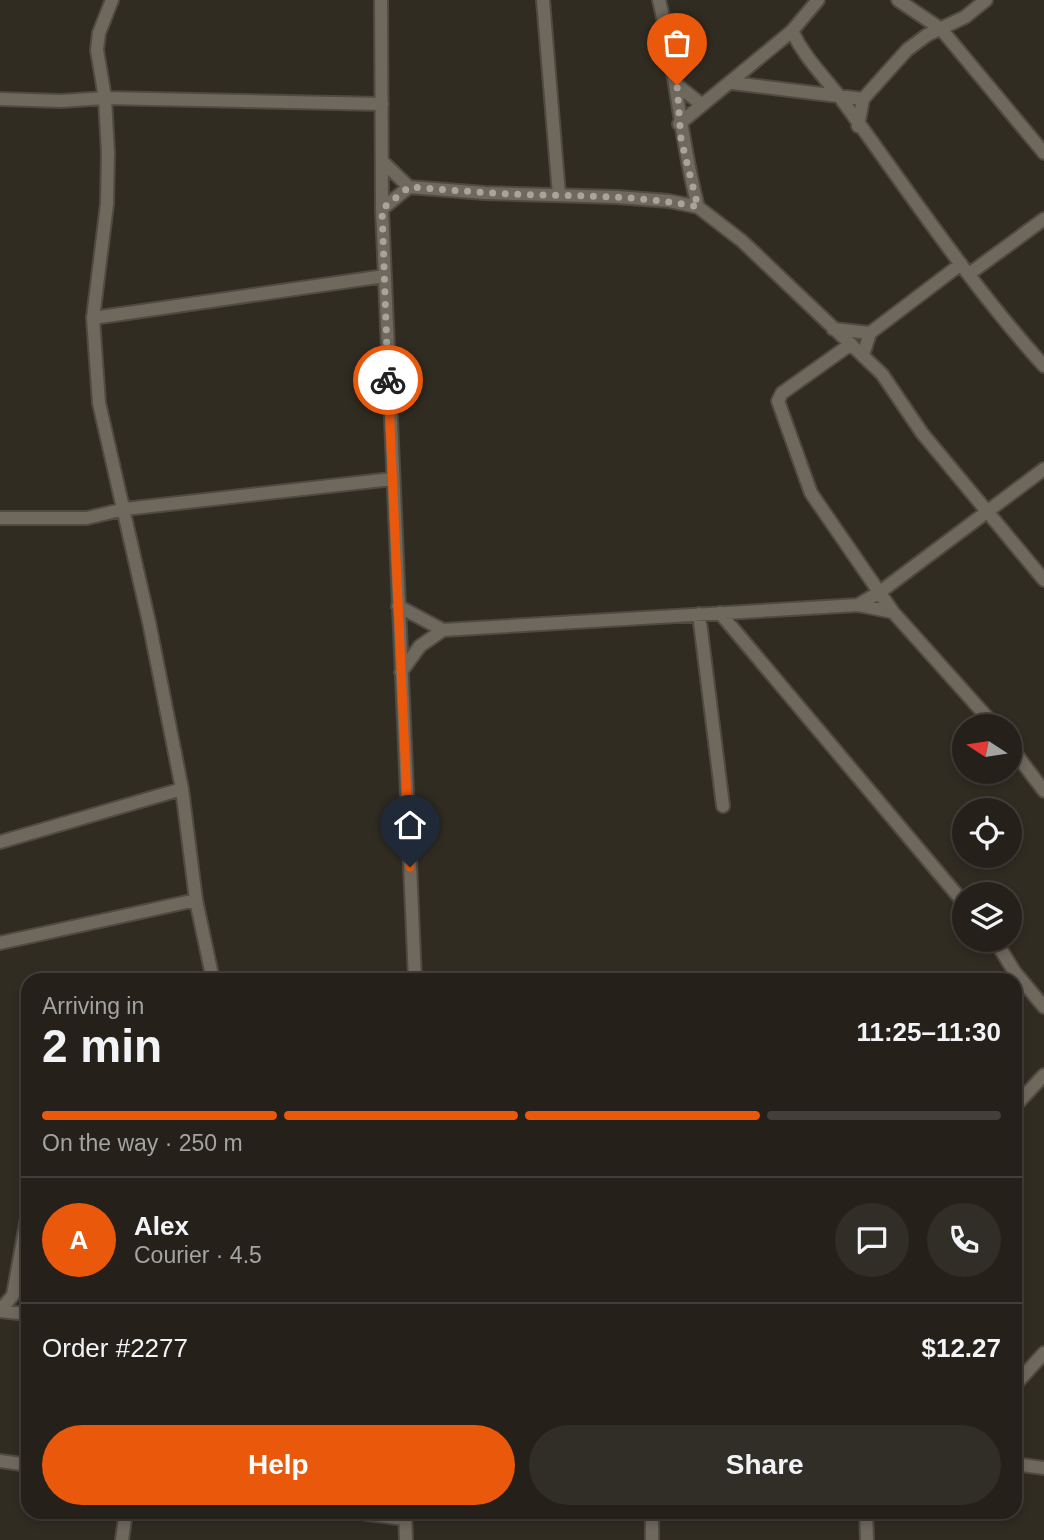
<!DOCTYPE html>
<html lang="en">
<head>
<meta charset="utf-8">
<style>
  :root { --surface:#25211a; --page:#312e27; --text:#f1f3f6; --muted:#a3a3a2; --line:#423e39; --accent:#ea580c }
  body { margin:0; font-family:Arial,sans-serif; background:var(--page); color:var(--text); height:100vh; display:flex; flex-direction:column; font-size:26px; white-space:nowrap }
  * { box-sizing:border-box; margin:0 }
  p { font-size:23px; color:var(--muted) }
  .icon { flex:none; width:38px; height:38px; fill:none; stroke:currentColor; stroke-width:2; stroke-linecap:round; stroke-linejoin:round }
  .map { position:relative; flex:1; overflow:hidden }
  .side { position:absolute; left:21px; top:973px; width:1001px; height:546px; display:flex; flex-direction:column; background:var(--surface); border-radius:21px; box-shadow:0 4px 10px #0003,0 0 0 2px var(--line) }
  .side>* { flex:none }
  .needle { width:46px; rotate:282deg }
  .tools { position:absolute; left:952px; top:714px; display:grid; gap:14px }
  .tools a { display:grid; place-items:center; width:70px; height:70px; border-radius:50%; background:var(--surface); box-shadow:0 4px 10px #0003,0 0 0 2px var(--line); font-size:35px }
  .pin { position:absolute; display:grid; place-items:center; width:60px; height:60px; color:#fff; margin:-72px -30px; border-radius:50% 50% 50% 0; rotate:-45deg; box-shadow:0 0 7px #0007 }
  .pin .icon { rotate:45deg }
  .courier { position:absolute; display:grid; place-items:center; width:70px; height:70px; margin:-35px; border:5px solid #ea580c; border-radius:50%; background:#fff; color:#222; box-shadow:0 2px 9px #0007 }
  .headline em { font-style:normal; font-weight:700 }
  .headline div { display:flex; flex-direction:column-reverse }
  .headline { display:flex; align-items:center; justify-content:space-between; height:119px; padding:0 21px }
  h1 { font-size:46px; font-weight:700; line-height:52px }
  .bar { display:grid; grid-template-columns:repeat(4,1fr); gap:10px 7px; align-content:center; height:84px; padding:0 21px }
  .bar i { height:9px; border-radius:5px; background:var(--line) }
  .bar .selected { background:var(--accent) }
  .bar p { grid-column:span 4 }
  .line { display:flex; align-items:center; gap:18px; padding:0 21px; border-top:2px solid var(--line) }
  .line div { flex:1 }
  .round { display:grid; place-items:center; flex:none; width:74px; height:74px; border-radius:37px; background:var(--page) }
  .button { display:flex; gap:14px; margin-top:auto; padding:14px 21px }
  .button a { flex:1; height:80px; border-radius:42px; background:var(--accent); color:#fff; font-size:28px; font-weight:700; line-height:80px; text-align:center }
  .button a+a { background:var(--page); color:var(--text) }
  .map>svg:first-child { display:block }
</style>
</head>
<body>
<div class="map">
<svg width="1044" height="1540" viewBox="0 0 1044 1540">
  <rect width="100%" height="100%" fill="#312c22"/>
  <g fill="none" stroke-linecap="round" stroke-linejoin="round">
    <g stroke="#4f4a42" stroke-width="16">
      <path id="minor" d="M112,0l-13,33 -2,17 8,48 3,55 -1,51 -14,114 6,85 50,219 33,167 14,111 17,80
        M381,0l1,209 33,771
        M543,0l16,195
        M659,0c17,69 21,139 39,207
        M898,0l43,29 103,124
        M792,31c12,26 30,43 47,65 67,91 129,186 205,270
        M732,83l131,16
        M677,85l24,19
        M0,99l61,2 44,-3 277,6
        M679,124l113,-93 26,-31
        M858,126l5,-27 44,-49 20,-15 38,-18 21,-17
        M382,161l27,26 76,6 132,4 52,4 29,6 44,34 140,133 40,59 122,147
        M382,209l27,-22
        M969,274l75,-55
        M93,318l292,-42
        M833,329l37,4
        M851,344l-69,49 -4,8 33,92 82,119 102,114
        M863,355l7,-22 91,-69
        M0,518h87l38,-9 267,-30
        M858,605l35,7
        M398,606l45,24
        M720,613l244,290
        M699,614l24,192
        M401,672l19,-26 23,-16 415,-25 22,-13 164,-123
        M1010,746l34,45
        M0,842l182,-53
        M995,940l19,31 30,36
        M0,943l196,-43
        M415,978l18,2
        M1015,1106l29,-31
        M0,1311l13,-16 15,-82
        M0,1311l28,3
        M1015,1385l29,-32
        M0,1461l28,4
        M1015,1464l29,4
        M354,1512l51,7
        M405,1512l1,28
        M652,1512v28
        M866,1512l1,28
        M122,1540l4,-28"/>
    </g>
    <use href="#minor" stroke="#6e685d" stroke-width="12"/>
  </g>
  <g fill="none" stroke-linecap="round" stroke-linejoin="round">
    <path stroke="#a8a49c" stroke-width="7" stroke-dasharray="0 12.6" d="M388,380l-6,-171 27,-22c43,3 85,7 128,8 54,1 108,1 161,12l-17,-68 -4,-54"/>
    <path stroke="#ea580c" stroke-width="9" d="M388,380l22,487"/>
  </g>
</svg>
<div class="tools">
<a><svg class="needle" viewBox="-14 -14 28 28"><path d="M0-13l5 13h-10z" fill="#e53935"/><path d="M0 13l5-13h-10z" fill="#a3a3a2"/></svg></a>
<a><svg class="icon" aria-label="locate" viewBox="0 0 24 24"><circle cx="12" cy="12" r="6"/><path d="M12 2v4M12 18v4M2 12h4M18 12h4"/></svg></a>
<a><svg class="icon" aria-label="layers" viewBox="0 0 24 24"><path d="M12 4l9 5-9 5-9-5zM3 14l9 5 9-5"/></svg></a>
</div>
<div class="pin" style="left:677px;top:85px;background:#ea580c"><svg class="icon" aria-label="bag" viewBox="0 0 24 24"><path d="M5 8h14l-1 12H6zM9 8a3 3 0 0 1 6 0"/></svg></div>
<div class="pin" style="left:410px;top:867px;background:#1f2937"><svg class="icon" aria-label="home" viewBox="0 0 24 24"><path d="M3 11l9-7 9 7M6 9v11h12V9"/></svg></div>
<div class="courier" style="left:388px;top:380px"><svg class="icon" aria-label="bike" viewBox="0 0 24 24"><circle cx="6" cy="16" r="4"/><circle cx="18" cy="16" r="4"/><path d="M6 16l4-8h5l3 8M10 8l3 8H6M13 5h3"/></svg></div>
<section class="side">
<div class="headline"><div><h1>2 min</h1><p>Arriving in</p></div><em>11:25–11:30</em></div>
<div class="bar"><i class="selected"></i><i class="selected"></i><i class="selected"></i><i></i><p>On the way · 250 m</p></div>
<div class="line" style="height:126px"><b class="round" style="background:var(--accent);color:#fff">A</b><div><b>Alex</b><p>Courier · 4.5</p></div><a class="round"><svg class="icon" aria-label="chat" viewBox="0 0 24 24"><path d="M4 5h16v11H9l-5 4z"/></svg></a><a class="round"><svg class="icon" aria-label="phone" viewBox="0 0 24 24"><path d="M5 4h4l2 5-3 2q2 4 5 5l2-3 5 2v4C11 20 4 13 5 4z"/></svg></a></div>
<div class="line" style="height:91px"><div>Order #2277</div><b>$12.27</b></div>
<div class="button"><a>Help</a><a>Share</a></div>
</section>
</div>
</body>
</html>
